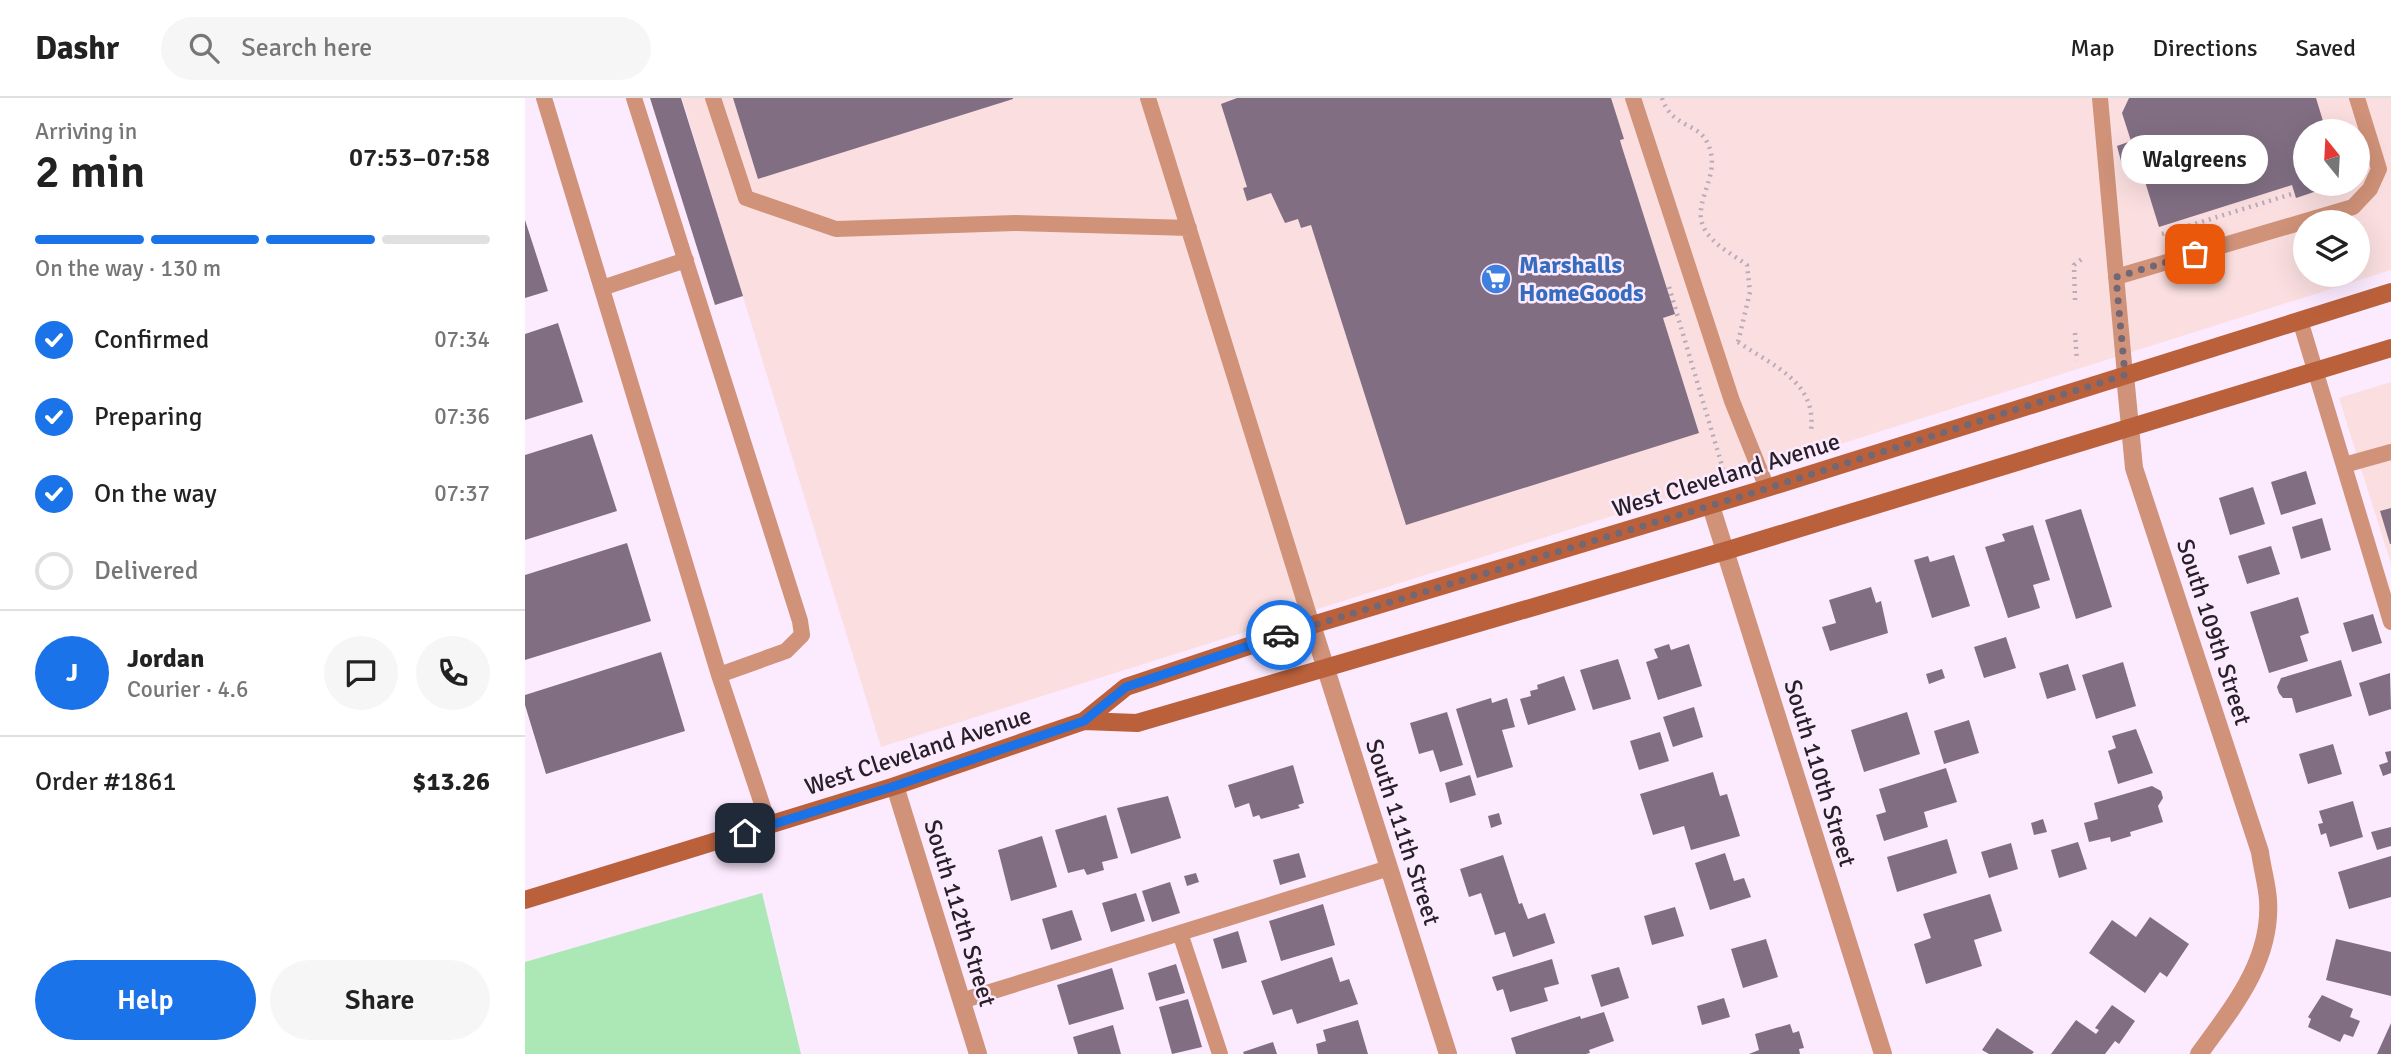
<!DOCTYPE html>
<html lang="en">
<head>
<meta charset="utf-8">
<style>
  :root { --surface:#fff; --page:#f6f6f6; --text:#222; --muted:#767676; --line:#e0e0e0; --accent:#1a73e8 }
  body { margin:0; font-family:Signika,sans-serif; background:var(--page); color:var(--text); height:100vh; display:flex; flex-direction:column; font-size:26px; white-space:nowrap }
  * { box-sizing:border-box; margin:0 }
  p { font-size:23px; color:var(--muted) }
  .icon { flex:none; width:38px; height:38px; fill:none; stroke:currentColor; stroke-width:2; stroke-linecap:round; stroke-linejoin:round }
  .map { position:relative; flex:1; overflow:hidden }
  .drawer { display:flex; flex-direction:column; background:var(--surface); width:525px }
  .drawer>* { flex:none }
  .needle { width:46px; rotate:342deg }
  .buttons { position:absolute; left:1768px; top:21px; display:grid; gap:14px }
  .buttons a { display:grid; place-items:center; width:77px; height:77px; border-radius:50%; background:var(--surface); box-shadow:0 7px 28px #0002; font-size:35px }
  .pin { position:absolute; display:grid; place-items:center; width:60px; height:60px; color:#fff; margin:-30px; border-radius:14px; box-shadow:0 4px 10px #0006 }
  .courier { position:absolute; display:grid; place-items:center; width:70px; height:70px; margin:-35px; border:5px solid #1a73e8; border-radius:50%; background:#fff; color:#222; box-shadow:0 2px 9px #0007 }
  .bubble { position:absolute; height:49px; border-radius:24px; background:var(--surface); box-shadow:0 7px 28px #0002; font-size:23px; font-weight:600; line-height:49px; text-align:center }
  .headline em { font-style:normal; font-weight:600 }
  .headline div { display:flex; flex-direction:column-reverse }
  .headline { display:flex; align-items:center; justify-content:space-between; height:119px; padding:0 35px }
  h1 { font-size:46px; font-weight:600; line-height:52px }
  .bar { display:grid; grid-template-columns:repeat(4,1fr); gap:10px 7px; align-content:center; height:84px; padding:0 35px }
  .bar i { height:9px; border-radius:5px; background:var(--line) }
  .bar .active { background:var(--accent) }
  .bar p { grid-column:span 4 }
  .line { display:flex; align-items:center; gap:18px; padding:0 35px; border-top:2px solid var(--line) }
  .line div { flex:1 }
  .round { display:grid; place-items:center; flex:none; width:74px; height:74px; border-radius:37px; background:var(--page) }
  ol { padding:0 35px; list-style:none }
  li { display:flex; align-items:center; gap:21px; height:77px }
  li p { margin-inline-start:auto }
  li .icon { padding:7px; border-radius:50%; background:var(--accent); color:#fff; stroke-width:4 }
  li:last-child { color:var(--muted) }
  li i { width:38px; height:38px; border:4px solid var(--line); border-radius:50% }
  .button { display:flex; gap:14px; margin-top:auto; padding:14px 35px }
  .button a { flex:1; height:80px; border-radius:42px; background:var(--accent); color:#fff; font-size:28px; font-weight:600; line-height:80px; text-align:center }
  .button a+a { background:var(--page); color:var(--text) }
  header { display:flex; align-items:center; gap:42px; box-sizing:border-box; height:98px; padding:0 35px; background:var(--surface); border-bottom:2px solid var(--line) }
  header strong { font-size:33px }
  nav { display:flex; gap:38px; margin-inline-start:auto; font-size:24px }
  .search { width:490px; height:63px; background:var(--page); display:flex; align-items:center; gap:18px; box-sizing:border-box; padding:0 24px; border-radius:38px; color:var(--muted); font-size:26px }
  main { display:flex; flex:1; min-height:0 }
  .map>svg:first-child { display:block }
</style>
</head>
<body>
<header>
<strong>Dashr</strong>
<div class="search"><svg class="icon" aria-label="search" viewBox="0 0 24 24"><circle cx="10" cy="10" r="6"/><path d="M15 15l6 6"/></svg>Search here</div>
<nav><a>Map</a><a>Directions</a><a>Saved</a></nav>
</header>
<main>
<section class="drawer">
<div class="headline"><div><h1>2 min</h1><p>Arriving in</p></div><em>07:53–07:58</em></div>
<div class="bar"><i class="active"></i><i class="active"></i><i class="active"></i><i></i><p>On the way · 130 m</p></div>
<ol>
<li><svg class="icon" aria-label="check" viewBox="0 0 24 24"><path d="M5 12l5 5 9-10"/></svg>Confirmed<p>07:34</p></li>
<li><svg class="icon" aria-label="check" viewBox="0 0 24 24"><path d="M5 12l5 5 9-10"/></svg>Preparing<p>07:36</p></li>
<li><svg class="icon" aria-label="check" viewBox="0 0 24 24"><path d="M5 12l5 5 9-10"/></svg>On the way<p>07:37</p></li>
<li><i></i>Delivered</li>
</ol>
<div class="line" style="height:126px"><b class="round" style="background:var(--accent);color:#fff">J</b><div><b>Jordan</b><p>Courier · 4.6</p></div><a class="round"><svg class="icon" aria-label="chat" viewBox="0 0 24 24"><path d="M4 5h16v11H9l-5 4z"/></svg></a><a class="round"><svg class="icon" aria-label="phone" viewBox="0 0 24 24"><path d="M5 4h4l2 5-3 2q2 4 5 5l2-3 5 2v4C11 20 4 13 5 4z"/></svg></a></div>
<div class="line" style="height:91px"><div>Order #1861</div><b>$13.26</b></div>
<div class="button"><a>Help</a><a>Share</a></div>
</section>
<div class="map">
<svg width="1866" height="956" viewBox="0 0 1866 956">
  <rect width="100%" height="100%" fill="#fceafe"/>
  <path fill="#fbdfe0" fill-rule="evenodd" d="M157,0h1709v172l-1510,477zM1780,33h52v53h-52zM1780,124h52v53h-52z
    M1866,284v182l-52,-166z"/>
  <path fill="#abe8b6" d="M237,795l39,161h-276v-92z"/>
  <path fill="#816e83" d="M125,0h31l62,198 -28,9z
    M208,0h280v1l-255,80z
    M712,0h374l13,41 -4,1 1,4 54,170 -12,4 36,115 -293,92 -95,-300 -10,3 -3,-9 -13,4 -14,-30 -24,8 -4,-13 4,-1 -26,-83z
    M1604,0h187l10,33h-21v53h33l-42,14 -4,-13 -133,42 -21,-68 -16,6 -5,-19 14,-5 -9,-28z
    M0,122l23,71 -23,7z
    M33,225l25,79 -58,18v-86z
    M67,336l25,77 -92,29v-85z
    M1781,373l10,33 -35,11 -10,-33z
    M1728,389l12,37 -35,11 -11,-37z
    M1866,410v36h-1l-10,-33z
    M1556,411l31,98 -36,12 -31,-99z
    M1797,420l9,32 -30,9 -9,-32z
    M1508,427l17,55 -17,5 7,23 -32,10 -23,-71 20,-6 -3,-7z
    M102,445l24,78 -126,39v-85z
    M1746,448l9,28 -33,10 -9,-28z
    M1429,457l16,51 -38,12 -18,-58 14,-4 2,6z
    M1346,489l5,16 5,-2 7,32 -58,18 -8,-24 14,-4 -7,-23z
    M1773,499l11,36 -9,3 8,25 -39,12 -19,-61z
    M1848,516l9,29 -30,9 -9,-29z
    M1481,539l10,31 -32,10 -10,-31z
    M1144,546l2,6 18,-6 13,42 -44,14 -12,-38 12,-4 -4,-9z
    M136,554l24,79 -139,43 -21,-69v-10z
    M1093,561l13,40 -38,11 -13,-40z
    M1816,562l11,36 -56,17 -4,-15h-9l-4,-5 -2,-6 4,-9z
    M1598,564l13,44 -40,13 -14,-44z
    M1543,566l8,26 -29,9 -8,-26z
    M1417,571l3,9 -16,6 -3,-10z
    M1865,575l1,36 -22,7 -10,-33z
    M1039,578l12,34 -48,15 -8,-26 11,-3 -1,-5 8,-2 -1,-4z
    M966,600l1,5 15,-5 8,29 -13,3 11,37 -36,11 -21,-69z
    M1169,609l9,30 -30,10 -10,-30z
    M922,614l16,53 -23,7 -7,-22 -14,4 -9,-31z
    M1382,614l13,42 -56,18 -13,-42z
    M1444,622l10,33 -35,11 -10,-33z
    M1611,631l17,44 -35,11 -10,-33 8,-3 -4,-12z
    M1135,634l9,29 -30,9 -9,-29z
    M1808,646l9,30 -34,10 -9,-30z
    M1866,653v22l-8,3 -4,-11 9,-3 -3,-10z
    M768,667l11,38 -6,2 2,3 -39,11 -2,-4 -6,2 -4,-14 -14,5 -7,-23z
    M1421,670l11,34 -33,10 4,15 -44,14 -8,-26 10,-3 -7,-23z
    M1188,674l7,24 7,-2 13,42 -49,14 -7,-24 -31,9 -13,-41z
    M945,677l6,20 -26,8 -5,-20z
    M1627,688l9,5 2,7 -5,8 5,16 -33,10 1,4 -20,6 -1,-5 -21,5 -5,-19 14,-4 -4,-16z
    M643,698l13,42 -50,16 -14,-46z
    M1828,703l10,36 -33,10 -4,-14 -5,2 -3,-11 5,-1 -4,-12z
    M974,715l3,11 -11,4 -3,-12z
    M581,717l12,43 -16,4 2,8 -17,5 -3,-6 -16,4 -13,-43z
    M1518,721l4,13 -13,3 -3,-12z
    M1866,729v19l-14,4 -6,-18z
    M517,738l15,51 -46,14 -13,-51z
    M1422,741l10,34 -60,19 -10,-35z
    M1553,744l9,27 -28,9 -8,-28z
    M1486,745l7,26 -29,9 -8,-26z
    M774,755l7,24 -26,8 -7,-25z
    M1200,755l9,28 10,-3 7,19 -41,13 -15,-47z
    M978,757l16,49 3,-1 6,16 17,-6 10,30 -42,14 -8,-25 -10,3 -14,-42 -12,4 -9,-28z
    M1866,758v41l-42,12 -11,-37z
    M671,775l3,9 -12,4 -3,-10z
    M645,784l10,31 -28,9 -10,-31z
    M611,795l9,28 -34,11 -9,-29z
    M1465,796l12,37 -28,9 8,26 -56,18 -12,-40 17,-6 -8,-24z
    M798,806l12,41 -54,16 -12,-40z
    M1150,809l9,29 -32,9 -8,-29z
    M547,812l10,30 -31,10 -9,-31z
    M1625,819l39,27 -22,33 -7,-5 -15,21 -56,-40 23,-33 24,17z
    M713,833l9,31 -25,7 -9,-30z
    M1241,841l12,38 -35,11 -12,-39z
    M1811,841l55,13v44l-65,-16z
    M807,859l8,25 9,-3 9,25 -61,20 -5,-15 -19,6 -12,-34z
    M1027,861l7,25 -15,4 4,13 -38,11 -7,-23 -6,2 -5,-14z
    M651,866l9,29 -29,8 -8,-28z
    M1094,869l10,31 -28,9 -10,-32z
    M587,870l12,41 -55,16 -12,-40z
    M1797,897l31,14 -3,8 10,4 -7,16 -9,-3 -4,8 -32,-15 3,-8 -3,-2z
    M1199,900l6,19 -28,8 -5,-19z
    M663,901l14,48 -30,7 -13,-47z
    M1587,907l23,16 -16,23 -4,-3 -10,13h-54l25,-34 20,14 3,-4 -4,-2z
    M1079,914l10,29 -25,9 1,3 -4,1h-70l-5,-16 69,-22 1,3z
    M833,922l10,34h-50l-2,-10 10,-3 -3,-11z
    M1866,925v31h-14z
    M1265,926l3,9 6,-2 5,17 -5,1 1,5h-51l10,-4 -4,-16z
    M588,927l8,29h-43l-5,-17z
    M1472,930l37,24 -2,2h-43l-7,-4z
    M748,944l4,12h-33l-1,-2z"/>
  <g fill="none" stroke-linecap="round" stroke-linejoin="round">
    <path stroke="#baabbb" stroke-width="4.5" stroke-dasharray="2 5" stroke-linecap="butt" d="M1137,0c9,29 36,25 45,44 19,37 -26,66 5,97 9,10 23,17 35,26l3,27 -12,50
      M1637,136l133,-41
      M1144,189l54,182
      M1550,202l-1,-35 8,-6
      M1550,235l2,28
      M1213,244c35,24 79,40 73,88"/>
    <path stroke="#d09279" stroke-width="16" d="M19,0l175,577 50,150
      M109,0l166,523 2,14 -16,16 -67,24
      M188,0l33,100 90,31 179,-6 174,5
      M623,0l164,527
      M1108,0l99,303 35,87
      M1575,0l25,277
      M1591,179l237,-70 17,-18 9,-20 -22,-71
      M77,190l84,-28
      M1775,222l91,302
      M1819,367l47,-13
      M655,835l40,121
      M436,903l428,-133"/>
    <path stroke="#d09279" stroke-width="18" d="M1600,277l9,93 126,384c2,16 7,32 8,48 4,61 -35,107 -69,154
      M1186,408l172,548
      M787,527l136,429
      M370,688l83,268"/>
    <path stroke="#ba613c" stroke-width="18" d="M559,623l53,2 588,-172 666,-203
      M0,802l370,-114 189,-65 42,-34 186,-62 455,-137 624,-196"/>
  </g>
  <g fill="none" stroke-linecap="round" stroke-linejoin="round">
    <path stroke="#726774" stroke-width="7" stroke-dasharray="0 12.6" d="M756,537l468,-141 376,-119 -9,-98 79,-23"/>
    <path stroke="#1a73e8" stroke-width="9" d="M220,735l150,-47 189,-65 42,-34 155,-52"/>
  </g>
  <defs>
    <g id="supermarket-disc" transform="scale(1.575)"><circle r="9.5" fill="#3f7fe0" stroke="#fceafe"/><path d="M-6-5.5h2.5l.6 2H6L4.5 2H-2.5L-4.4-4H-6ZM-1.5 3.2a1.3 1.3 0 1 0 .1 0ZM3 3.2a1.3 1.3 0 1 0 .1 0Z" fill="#fff"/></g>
  </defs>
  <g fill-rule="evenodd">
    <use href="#supermarket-disc" x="971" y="181"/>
  </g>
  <g text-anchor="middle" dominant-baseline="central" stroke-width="5" stroke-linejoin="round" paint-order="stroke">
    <g font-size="24" font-weight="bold" fill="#366cbe" stroke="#fceafe" text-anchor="start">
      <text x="994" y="167">Marshalls<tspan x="994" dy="28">HomeGoods</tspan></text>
    </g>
    <g font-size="24" fill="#282029" stroke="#fceafe">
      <text transform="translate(1201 377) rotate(-17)">West Cleveland Avenue</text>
      <text transform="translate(1689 534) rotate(72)">South 109th Street</text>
      <text transform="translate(393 653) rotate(-18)">West Cleveland Avenue</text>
      <text transform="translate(1295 675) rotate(73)">South 110th Street</text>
      <text transform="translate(878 734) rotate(72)">South 111th Street</text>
      <text transform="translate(435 815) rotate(73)">South 112th Street</text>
    </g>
  </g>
</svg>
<div class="buttons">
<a><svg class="needle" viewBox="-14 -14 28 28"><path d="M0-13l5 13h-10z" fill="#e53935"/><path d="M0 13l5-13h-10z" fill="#767676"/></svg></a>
<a><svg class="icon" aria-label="layers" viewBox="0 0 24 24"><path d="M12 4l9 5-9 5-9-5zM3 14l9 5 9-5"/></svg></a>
</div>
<div class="pin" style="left:1670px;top:156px;background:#ea580c"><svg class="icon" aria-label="bag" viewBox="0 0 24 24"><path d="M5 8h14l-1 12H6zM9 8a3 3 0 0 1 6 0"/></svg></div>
<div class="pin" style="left:220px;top:735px;background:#1f2937"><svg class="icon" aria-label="home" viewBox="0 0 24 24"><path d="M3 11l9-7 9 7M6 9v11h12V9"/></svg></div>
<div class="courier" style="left:756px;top:537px"><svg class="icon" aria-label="car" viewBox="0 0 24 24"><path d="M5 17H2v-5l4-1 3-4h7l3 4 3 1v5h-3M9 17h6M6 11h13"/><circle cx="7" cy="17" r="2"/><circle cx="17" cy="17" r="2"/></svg></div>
<div class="bubble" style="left:1596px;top:37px;width:147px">Walgreens</div>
</div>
</main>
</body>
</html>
